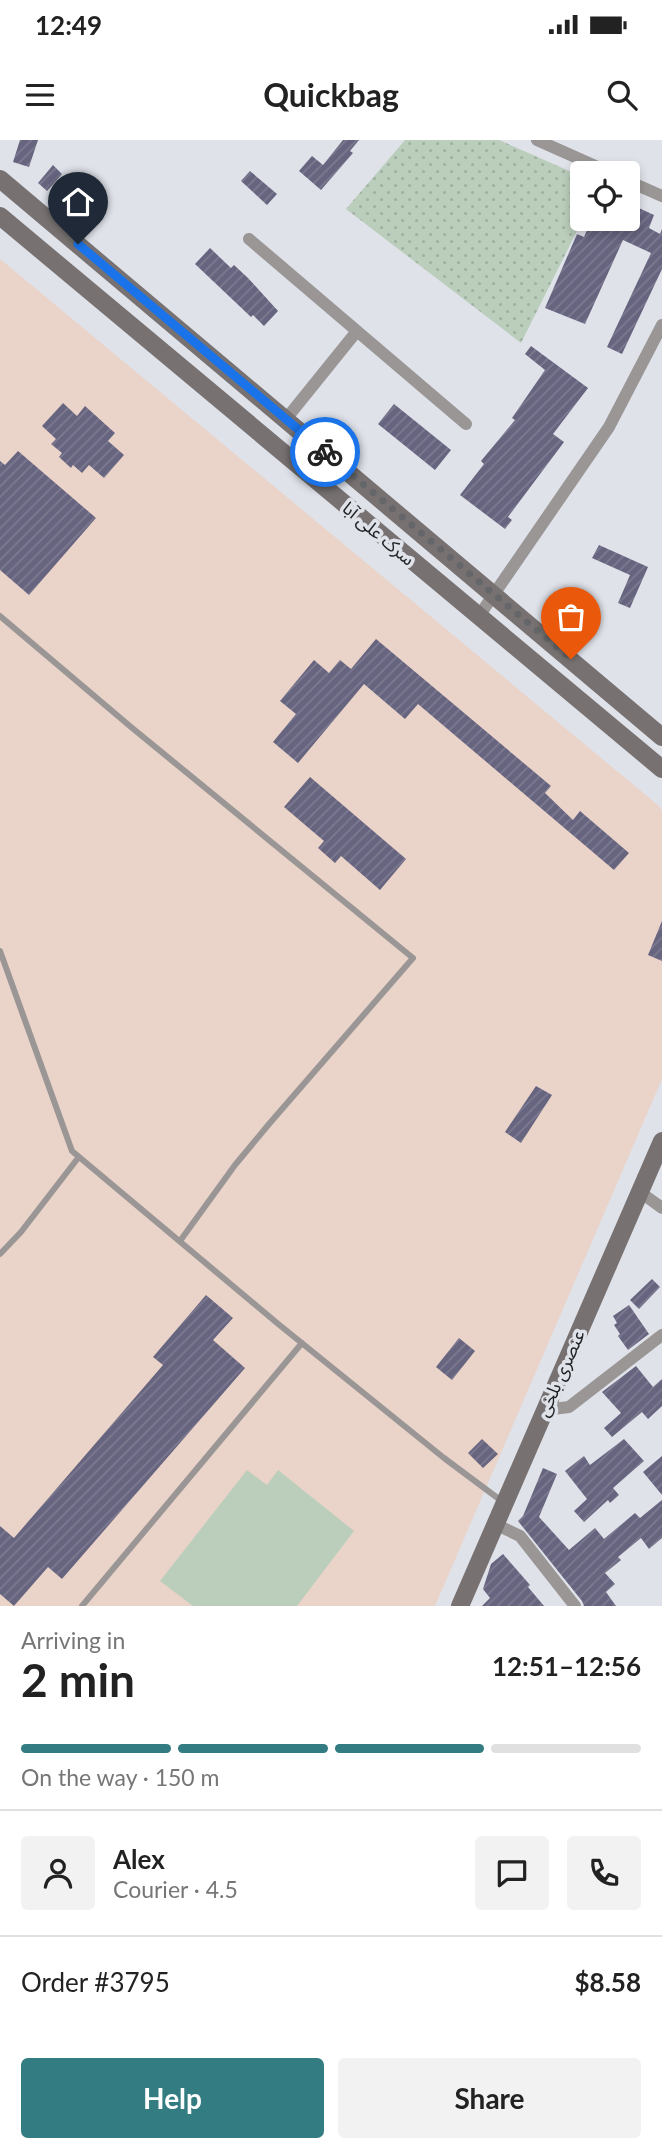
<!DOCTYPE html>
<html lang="en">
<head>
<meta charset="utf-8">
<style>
  :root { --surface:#fff; --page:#f2f2f2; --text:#222; --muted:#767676; --line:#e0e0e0; --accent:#337c81 }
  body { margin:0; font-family:Lato,"Noto Sans Arabic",sans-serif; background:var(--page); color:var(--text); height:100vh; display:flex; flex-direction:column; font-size:26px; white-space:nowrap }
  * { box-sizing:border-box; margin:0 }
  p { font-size:23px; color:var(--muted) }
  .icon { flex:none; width:38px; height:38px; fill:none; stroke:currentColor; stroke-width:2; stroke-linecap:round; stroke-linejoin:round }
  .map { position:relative; height:1466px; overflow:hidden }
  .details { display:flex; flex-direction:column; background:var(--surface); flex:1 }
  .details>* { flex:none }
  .tools { position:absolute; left:570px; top:21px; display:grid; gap:14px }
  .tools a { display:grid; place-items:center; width:70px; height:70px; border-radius:7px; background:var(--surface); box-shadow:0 4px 10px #0003; font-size:35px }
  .pin { position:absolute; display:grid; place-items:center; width:60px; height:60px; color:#fff; margin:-72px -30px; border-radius:50% 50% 50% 0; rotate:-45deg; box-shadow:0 0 7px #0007 }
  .pin .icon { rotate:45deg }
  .courier { position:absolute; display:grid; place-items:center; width:70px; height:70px; margin:-35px; border:5px solid #1a73e8; border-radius:50%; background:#fff; color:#222; box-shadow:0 2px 9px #0007 }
  .head em { font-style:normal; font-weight:700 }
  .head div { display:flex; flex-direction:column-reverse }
  .head { display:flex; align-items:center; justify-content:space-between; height:119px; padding:0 21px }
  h1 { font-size:46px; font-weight:700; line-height:52px }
  .bar { display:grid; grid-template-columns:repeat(4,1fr); gap:10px 7px; align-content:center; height:84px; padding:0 21px }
  .bar i { height:9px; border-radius:5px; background:var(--line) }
  .bar .selected { background:var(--accent) }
  .bar p { grid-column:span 4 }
  .line { display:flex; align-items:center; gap:18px; padding:0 21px; border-top:2px solid var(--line) }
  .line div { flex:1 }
  .round { display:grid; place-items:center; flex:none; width:74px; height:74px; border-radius:7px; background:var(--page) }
  .primary-button { display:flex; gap:14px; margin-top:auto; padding:14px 21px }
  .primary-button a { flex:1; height:80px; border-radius:7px; background:var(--accent); color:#fff; font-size:28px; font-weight:700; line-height:80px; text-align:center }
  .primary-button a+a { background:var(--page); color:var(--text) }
  .status { display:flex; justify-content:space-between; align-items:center; height:49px; padding:0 35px; background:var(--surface); direction:ltr }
  .status svg { height:19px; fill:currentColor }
  header { display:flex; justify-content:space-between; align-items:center; height:91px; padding:0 21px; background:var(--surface); font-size:32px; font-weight:700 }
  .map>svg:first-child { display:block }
</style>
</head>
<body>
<div class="status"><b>12:49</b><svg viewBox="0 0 49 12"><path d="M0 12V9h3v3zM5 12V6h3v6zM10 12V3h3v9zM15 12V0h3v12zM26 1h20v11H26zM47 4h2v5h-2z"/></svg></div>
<header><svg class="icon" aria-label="menu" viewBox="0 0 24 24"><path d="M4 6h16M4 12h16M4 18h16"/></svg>Quickbag<svg class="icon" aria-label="search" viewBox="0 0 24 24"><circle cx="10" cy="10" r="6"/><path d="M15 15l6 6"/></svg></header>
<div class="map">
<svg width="662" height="1466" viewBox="0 0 662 1466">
  <defs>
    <pattern id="grass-dots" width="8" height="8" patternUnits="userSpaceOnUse" patternTransform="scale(1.75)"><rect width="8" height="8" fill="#bbcebc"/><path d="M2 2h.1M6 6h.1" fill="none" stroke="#a0b1a1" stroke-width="1.8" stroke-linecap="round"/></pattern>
    <pattern id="building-hatch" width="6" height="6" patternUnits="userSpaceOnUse" patternTransform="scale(1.75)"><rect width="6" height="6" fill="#676480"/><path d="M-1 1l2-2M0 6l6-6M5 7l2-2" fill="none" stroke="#7c7a90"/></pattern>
  </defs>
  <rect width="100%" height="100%" fill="#dfe2e9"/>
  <path fill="#ead3c8" d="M0,119l659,547 3,5v268l-227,527h-435z"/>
  <path fill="url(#grass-dots)" d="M405,0h94l84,37v42l-62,124 -175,-134z"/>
  <path fill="#bbcebc" d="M247,1330l20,15 11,-15 76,61 -57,75h-104l-33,-25z"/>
  <path fill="url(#building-hatch)" d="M20,0h18l-9,27 -16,-5z
    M343,0h16l-9,11 3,2 -32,37 -22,-19 13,-15 11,9z
    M53,25l9,9 -15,17 -9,-8z
    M250,31l27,23 -10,11 -26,-24z
    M628,63l26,12 -5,13 11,6 2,-5v40l-40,85 -15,-7 44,-94 -28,-13 -38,84 -40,-16 32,-74 7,3 8,-18h36z
    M210,108l21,20 3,-3 14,13 30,33 -14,15 -11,-11 -2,2 -56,-53z
    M531,206l57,42 -35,46 11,8 -56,75 4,3 -7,9 -45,-34 24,-31 -3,-3 34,-41 -3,-2 33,-48 -20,-16z
    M63,263l14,13 8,-10 30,27 -7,8 16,14 -20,23 -15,-13 -7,8 -9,-8 -2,3 -12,-11 3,-4 -11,-9 5,-5 -14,-13z
    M394,264l57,46 -16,20 -57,-46z
    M18,311l78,67 -67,77 -29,-25v-109l5,4z
    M599,405l49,22 -18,41 -12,-5 12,-28 -38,-17z
    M376,499l175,147 -6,7 28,27 7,-9 49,42 -15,17 -196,-166 -13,15 -41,-35 -66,79 -25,-21 23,-28 -16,-13 34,-41 15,13 11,-13 11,9z
    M310,637l96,82 -26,31 -39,-34 -6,7 -17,-15 6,-7 -40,-34z
    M662,781v40l-14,-6z
    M536,946l16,9 -31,48 -16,-11z
    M652,1139l8,8 -21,22 -9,-9z
    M206,1155l27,23 -20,22 32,28 -183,211 -14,-12 -34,39 -14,-12v-68l14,12 149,-173 -10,-8z
    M629,1165l20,29 -21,16 -10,-14 2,-2 -6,-9 3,-2 -4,-7z
    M459,1198l16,13 -23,29 -16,-13z
    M636,1226l17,21 9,-8v27l-14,13 -6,-7 -30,25 -8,-9 17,-15 -19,-21z
    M482,1299l16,15 -15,14 -15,-15z
    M624,1299l20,22 -31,27 6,7 -9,8 -2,-3 -24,22 -10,-11 13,-12 -22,-28 19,-15 6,9z
    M662,1316v39l-19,-23z
    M543,1328l14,6 -18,43 30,33 26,-22 9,11 31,-26 5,5 22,-18v38l-13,11 -8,-11 -23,19 3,3 -16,13 10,11 -9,8 10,14h-32l-2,-5 -64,-80 5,-5z
    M503,1414l27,31 -2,2 16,19h-62l8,-8 -7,-9 8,-25z"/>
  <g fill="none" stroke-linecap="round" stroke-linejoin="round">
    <path stroke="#9a9696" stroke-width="6" d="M0,476l131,111 282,231 -144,166 -34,41 -55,76
      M0,811l72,200 205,172 167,135 59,44
      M0,1114l21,-22 57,-74
      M82,1466l220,-263"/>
    <path stroke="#9a9696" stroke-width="12" d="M537,0l74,33
      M628,41l34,15
      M249,99l217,185
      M286,279l71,-88
      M479,476l130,-189 53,-102
      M640,1052l22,16
      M544,1270l25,-3 93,-72
      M495,1384l25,12 55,70"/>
    <path stroke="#777171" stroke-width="18" d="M0,39l662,558
      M0,76l662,553
      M460,1466l202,-465"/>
  </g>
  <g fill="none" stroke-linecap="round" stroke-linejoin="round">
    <path stroke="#64666a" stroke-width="7" stroke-dasharray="0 12.6" d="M325,312l246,207"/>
    <path stroke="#1a73e8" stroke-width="9" d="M78,104l247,208"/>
  </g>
  <g text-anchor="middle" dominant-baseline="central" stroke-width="7" stroke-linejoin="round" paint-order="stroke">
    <g font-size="18" fill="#212325" stroke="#dfe2e9">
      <text transform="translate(379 393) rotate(40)">سرک علی آبا</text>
      <text transform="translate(560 1233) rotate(-66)">عنصری بلخی</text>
    </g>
  </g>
</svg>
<div class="tools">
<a><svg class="icon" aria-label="locate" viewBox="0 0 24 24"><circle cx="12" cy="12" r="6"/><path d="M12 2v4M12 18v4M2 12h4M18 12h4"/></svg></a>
</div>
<div class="pin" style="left:571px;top:519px;background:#ea580c"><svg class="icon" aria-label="bag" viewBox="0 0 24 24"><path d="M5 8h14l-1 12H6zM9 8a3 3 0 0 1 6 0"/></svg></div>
<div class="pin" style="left:78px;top:104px;background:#1f2937"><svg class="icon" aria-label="home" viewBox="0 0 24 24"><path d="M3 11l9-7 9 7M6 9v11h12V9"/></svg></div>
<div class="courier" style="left:325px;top:312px"><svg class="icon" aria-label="bike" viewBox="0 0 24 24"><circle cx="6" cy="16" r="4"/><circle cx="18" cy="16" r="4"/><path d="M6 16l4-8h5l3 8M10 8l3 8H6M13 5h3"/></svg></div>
</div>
<section class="details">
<div class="head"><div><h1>2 min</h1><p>Arriving in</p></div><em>12:51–12:56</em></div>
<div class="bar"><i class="selected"></i><i class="selected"></i><i class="selected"></i><i></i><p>On the way · 150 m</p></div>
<div class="line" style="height:126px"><a class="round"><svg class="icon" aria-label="person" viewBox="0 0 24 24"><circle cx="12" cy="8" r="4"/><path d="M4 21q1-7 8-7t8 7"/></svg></a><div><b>Alex</b><p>Courier · 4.5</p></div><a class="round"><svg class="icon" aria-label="chat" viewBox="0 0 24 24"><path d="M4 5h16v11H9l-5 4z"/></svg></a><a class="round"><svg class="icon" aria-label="phone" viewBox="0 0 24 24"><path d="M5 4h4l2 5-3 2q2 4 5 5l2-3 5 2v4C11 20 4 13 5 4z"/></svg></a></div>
<div class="line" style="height:91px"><div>Order #3795</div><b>$8.58</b></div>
<div class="primary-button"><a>Help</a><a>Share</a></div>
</section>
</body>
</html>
